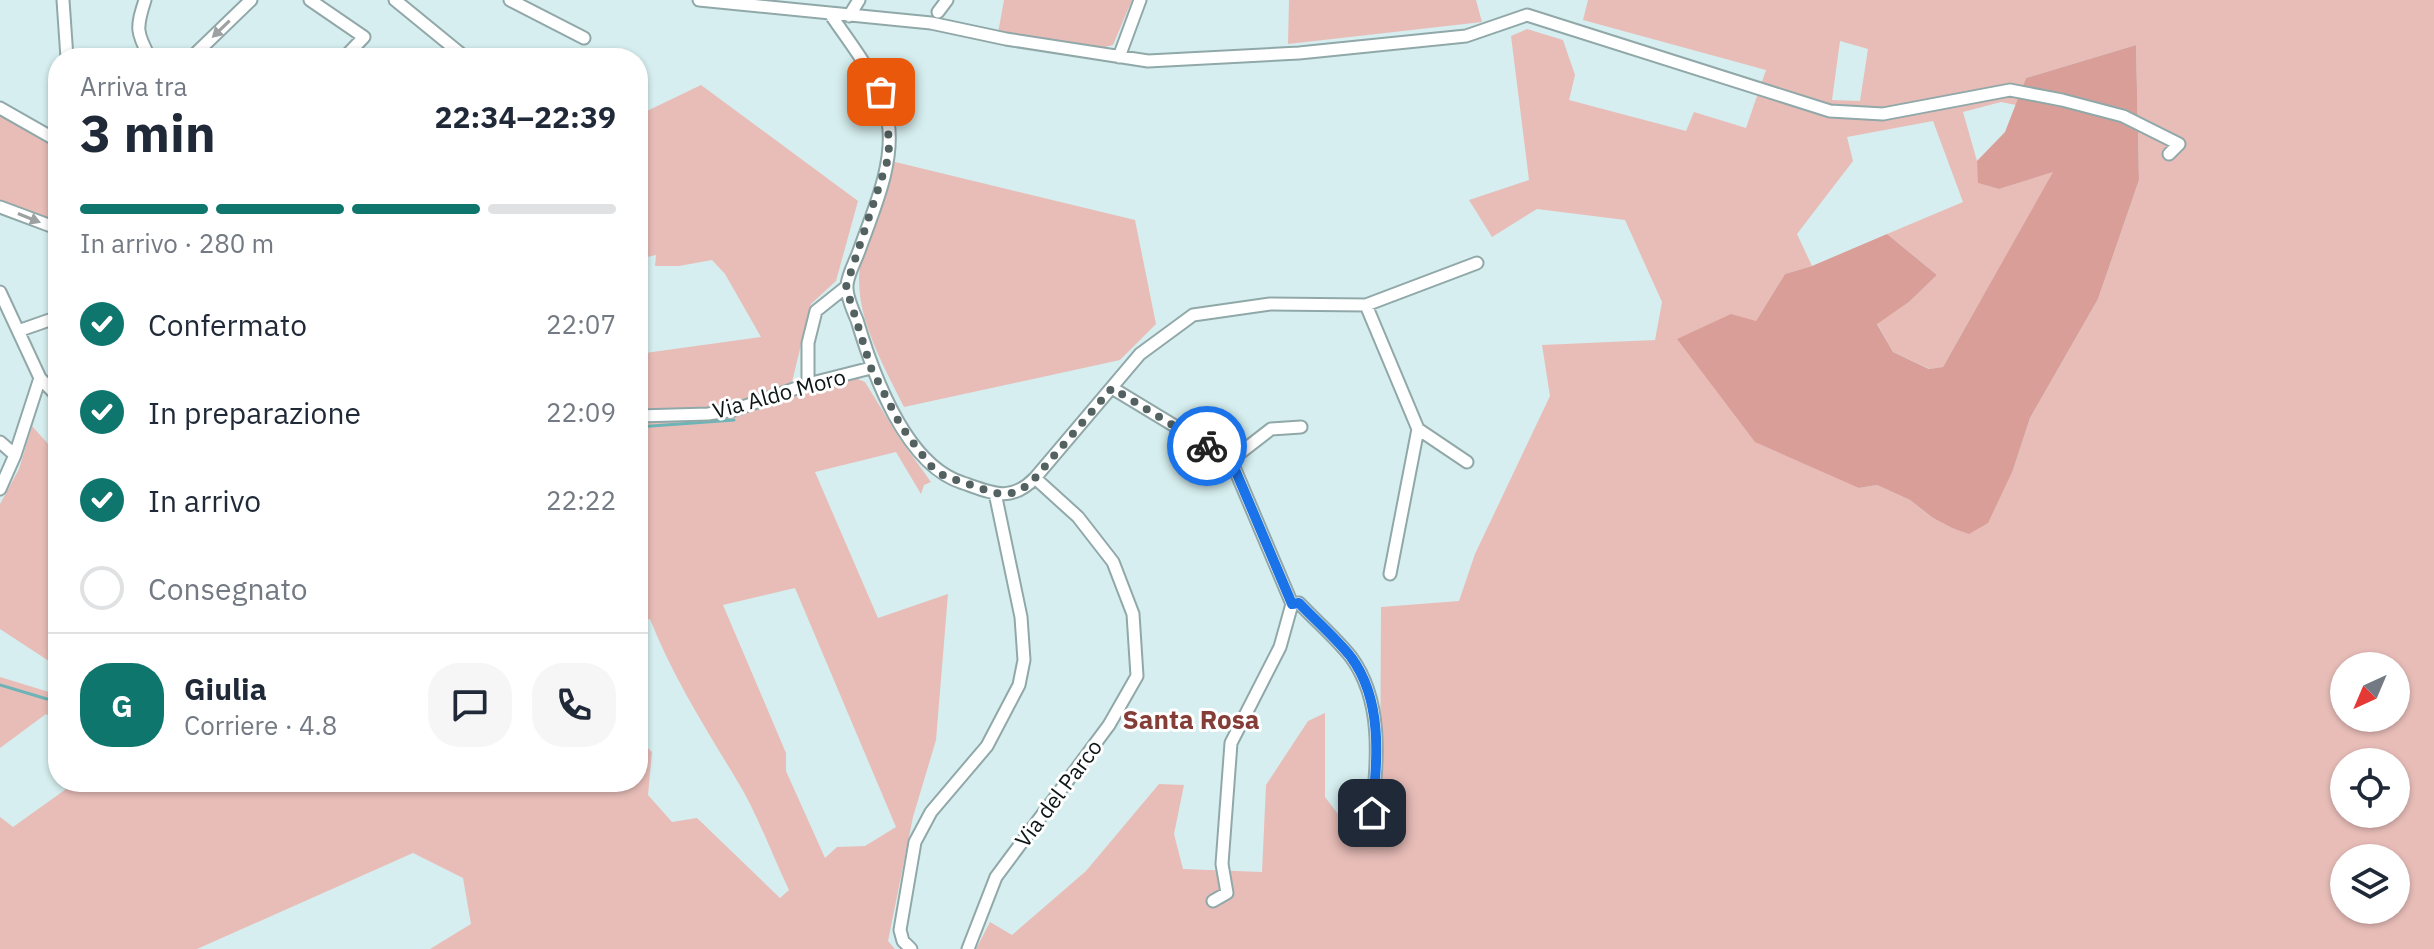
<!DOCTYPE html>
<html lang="it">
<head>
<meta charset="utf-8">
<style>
  :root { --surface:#fff; --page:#f6f6f7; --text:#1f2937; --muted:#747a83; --line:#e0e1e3; --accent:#0f766e }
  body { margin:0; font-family:"IBM Plex Sans",sans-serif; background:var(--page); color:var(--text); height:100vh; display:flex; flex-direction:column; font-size:30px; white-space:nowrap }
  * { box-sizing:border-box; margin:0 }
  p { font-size:26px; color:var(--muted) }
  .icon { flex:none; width:44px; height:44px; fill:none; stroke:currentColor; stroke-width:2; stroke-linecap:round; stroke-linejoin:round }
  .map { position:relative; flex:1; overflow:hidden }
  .details { position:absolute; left:48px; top:48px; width:600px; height:744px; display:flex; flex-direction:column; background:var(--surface); border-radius:32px; box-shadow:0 2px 6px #0004 }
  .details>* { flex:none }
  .needle { width:52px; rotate:224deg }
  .buttons { position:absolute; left:2330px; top:652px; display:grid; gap:16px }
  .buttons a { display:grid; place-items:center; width:80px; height:80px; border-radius:50%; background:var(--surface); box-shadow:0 2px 6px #0004; font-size:40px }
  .pin { position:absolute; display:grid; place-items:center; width:68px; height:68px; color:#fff; margin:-34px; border-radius:16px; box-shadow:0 4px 12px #0006 }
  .courier { position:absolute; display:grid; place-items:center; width:80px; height:80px; margin:-40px; border:6px solid #1a73e8; border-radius:50%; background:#fff; color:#222; box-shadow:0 2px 10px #0007 }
  .head em { font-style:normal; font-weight:700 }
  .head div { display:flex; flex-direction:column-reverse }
  .head { display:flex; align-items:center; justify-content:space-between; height:136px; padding:0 32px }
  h1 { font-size:52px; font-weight:700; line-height:60px }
  .bar { display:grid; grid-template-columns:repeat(4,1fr); gap:12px 8px; align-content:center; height:96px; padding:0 32px }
  .bar i { height:10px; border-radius:6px; background:var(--line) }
  .bar .current { background:var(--accent) }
  .bar p { grid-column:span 4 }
  .line { display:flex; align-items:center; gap:20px; padding:0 32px; border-top:2px solid var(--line) }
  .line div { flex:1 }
  .round { display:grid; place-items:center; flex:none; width:84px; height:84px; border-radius:32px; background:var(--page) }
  ol { padding:0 32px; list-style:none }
  li { display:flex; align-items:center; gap:24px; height:88px }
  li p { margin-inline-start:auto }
  li .icon { padding:8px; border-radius:50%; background:var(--accent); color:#fff; stroke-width:4 }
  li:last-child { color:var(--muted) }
  li i { width:44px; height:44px; border:4px solid var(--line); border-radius:50% }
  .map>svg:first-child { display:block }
</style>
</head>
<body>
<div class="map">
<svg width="2434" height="949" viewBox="0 0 2434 949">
  <rect width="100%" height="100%" fill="#d6eeef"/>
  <path fill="#e8bdb8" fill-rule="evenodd" d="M1004,0h128l-19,45 -16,4 -99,-16z
    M1289,0h187l6,22 -194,22z
    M1588,0h846v949h-1458l14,-27 22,13 74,-64 73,-87 25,1 -10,49 9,35 79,3 4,-87 42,-64 17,-8v84l16,21 39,-7 1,-204 78,-6 16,-47 75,-158 -8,-51 113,-5 7,-38 -37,-82 -88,-11 -45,28 -23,-37 60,-20 -18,-144 16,-7 36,11 12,35 -6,25 117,31 8,-19 52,16 20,-58 -183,-50zM1840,41l28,8 -8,52 -28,-1zM2136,45l3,135 -41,119 -68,119 -17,52 -44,63 -17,-5 -19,-10 -23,-18 -33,-15 -18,3 -103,-167 29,-47 27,-8 -15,-32 56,-73 -6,-24 86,-16 30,81 -76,32 50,41 -28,27 -32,21 16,29 37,17 13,-2 111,-196 -55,18 -20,-6 -2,-22 -14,-49 38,-10 15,3 10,-27zM2344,666h52v52h-52zM2344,762h52v52h-52zM2344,858h52v52h-52z
    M701,85l157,116 -22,80 -25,23 -20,82 -61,20 -84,4 -5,-5h-3v-51l123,-17 -36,-63 -13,-14 -33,6h-24l1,-11 -18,4v-147l9,-1z
    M0,113l58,32v72c-17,6 -42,-8 -58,-14z
    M891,161l244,59 21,104 -36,36 -216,47c-19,-39 -45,-83 -45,-127 0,-34 22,-86 32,-119z
    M853,377l12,5 35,57 31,43 -7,3 -3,9 -25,-42 -81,20 63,146 70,-24 -12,146 -23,77 -25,124 7,8h-465l41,-25 -8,-46 -50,-25 -216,96h-197v-132l13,10 63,-45h562v-44l14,14 -4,43 24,27 25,-4 83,80 9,-8c-18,-37 -32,-78 -54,-113 -31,-51 -63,-102 -85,-158l-12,3v-200l98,-7zM795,588l101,239 -31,19 -28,1 -12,11 -39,-87v-18l-63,-148z
    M32,426l26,29v212l-58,-38v-125l19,-35z
    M0,677l49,15 9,-1v31l-12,-8 -46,34z"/>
  <path fill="#d99e98" d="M2136,45l3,135 -41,119 -68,119 -17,52 -25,53 -19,11 -17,-6 -19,-10 -23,-18 -33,-15 -18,3 -104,-46 -78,-103 54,-25 25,7 29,-47 27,-8 75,-32 50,41 -28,27 -32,22 16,28 36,17 14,-2 110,-195 -54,17 -21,-6 -1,-22 28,-29 21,-54z"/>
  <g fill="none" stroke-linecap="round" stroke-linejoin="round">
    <path stroke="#6cb4b6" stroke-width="3" d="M638,427l96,-7
      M0,685l47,14"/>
    <g stroke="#91a8a9" stroke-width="15">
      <path id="minor" d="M63,0l4,58
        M145,0c-9,28 -9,32 5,58
        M310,0l54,37 -20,21
        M395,0l71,58
        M510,0l74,38
        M699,0l232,23 75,16 142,22 151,-8 167,-17 61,-21 303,96 53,3 127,-24 52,10 61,16 56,28 -10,10
        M938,12l9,-12
        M831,15c22,33 51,66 57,106 7,43 -15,90 -29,130 -4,11 -11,23 -12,34 -1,10 6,26 10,35 16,54 48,145 106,163 29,10 48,20 72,-5l105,-124 53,-39 77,-11 96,1 111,-42
        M849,16l10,-16
        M1119,57l21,-57
        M191,58l60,-58
        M0,108l58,33
        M0,207l51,19 7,-3
        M0,292l40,86 18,19
        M1366,305l52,124 -28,145
        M18,331l40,-14
        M808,384v-41l8,-32 30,-24
        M1112,388l119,72 61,144 -12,43 -49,96 -9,121 5,29 -14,8
        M638,416l70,-2 26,-4 74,-26 63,-16
        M1418,429l49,33
        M0,442l15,13
        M1231,460l40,-31 30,-2
        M0,489l15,-34 25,-77
        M1292,604l7,-1c17,18 37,35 52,54 33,45 26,105 21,156
        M911,949l-8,-8 -3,-11 15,-88 16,-30 56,-66 32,-61 5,-25 -3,-43 -26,-124
        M968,949l28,-72 113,-152 28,-49 -4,-62 -20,-52 -35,-45 -43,-39"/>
    </g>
    <use href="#minor" stroke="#fff" stroke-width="11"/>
  </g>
  <defs><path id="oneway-solid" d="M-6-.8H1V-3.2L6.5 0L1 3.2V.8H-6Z" transform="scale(2)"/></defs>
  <g fill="#9ea1a1">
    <use href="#oneway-solid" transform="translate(221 29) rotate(136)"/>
    <use href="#oneway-solid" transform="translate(29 218) rotate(22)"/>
  </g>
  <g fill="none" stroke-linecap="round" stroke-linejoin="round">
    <path stroke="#536161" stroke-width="8" stroke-dasharray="0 14.4" d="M881,92l7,31 1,33 -43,131 25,81 30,58 16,22 14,18 13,10 51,17c18,3 28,-3 40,-15l77,-90 95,58"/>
    <path stroke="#1a73e8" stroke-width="10" d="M1207,446l24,14 61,144 7,-1c17,18 37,35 52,54 33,45 26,105 21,156"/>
  </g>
  <g text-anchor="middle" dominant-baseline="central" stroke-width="6" stroke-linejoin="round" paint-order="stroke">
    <g font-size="22" fill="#0c1515" stroke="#fff">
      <text transform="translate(779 393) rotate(-15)">Via Aldo Moro</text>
      <text transform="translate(1058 793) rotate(-53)">Via del Parco</text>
    </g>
    <g font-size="26" font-weight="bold" fill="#853d37" stroke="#fff">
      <text x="1191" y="719">Santa Rosa</text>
    </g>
  </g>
</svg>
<div class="buttons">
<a><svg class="needle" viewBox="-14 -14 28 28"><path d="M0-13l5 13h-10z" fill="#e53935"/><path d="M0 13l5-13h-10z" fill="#747a83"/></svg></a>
<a><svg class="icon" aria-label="locate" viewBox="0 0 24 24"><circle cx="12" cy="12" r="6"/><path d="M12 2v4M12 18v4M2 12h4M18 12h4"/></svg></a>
<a><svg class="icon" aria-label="layers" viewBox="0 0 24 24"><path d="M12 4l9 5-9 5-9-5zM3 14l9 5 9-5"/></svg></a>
</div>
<div class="pin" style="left:881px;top:92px;background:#ea580c"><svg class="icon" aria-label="bag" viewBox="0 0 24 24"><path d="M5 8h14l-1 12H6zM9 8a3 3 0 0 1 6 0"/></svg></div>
<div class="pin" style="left:1372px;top:813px;background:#1f2937"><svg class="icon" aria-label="home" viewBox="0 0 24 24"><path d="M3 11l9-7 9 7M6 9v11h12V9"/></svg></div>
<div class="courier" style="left:1207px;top:446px"><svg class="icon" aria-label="bike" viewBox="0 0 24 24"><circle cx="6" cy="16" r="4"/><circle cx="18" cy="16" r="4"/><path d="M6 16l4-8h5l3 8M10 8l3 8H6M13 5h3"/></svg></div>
<section class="details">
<div class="head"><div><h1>3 min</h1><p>Arriva tra</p></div><em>22:34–22:39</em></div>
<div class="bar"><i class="current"></i><i class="current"></i><i class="current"></i><i></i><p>In arrivo · 280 m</p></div>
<ol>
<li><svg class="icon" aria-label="check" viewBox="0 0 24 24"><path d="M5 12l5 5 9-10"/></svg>Confermato<p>22:07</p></li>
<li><svg class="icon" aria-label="check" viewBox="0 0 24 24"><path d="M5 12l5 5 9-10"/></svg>In preparazione<p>22:09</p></li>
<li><svg class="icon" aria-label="check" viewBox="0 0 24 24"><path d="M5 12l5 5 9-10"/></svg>In arrivo<p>22:22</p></li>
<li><i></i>Consegnato</li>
</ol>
<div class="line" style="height:144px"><b class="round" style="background:var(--accent);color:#fff">G</b><div><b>Giulia</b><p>Corriere · 4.8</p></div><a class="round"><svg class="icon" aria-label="chat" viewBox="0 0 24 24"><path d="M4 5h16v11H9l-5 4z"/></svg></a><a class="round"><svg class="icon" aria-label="phone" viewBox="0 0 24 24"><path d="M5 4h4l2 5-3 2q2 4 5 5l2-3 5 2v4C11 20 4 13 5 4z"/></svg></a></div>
</section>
</div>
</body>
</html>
